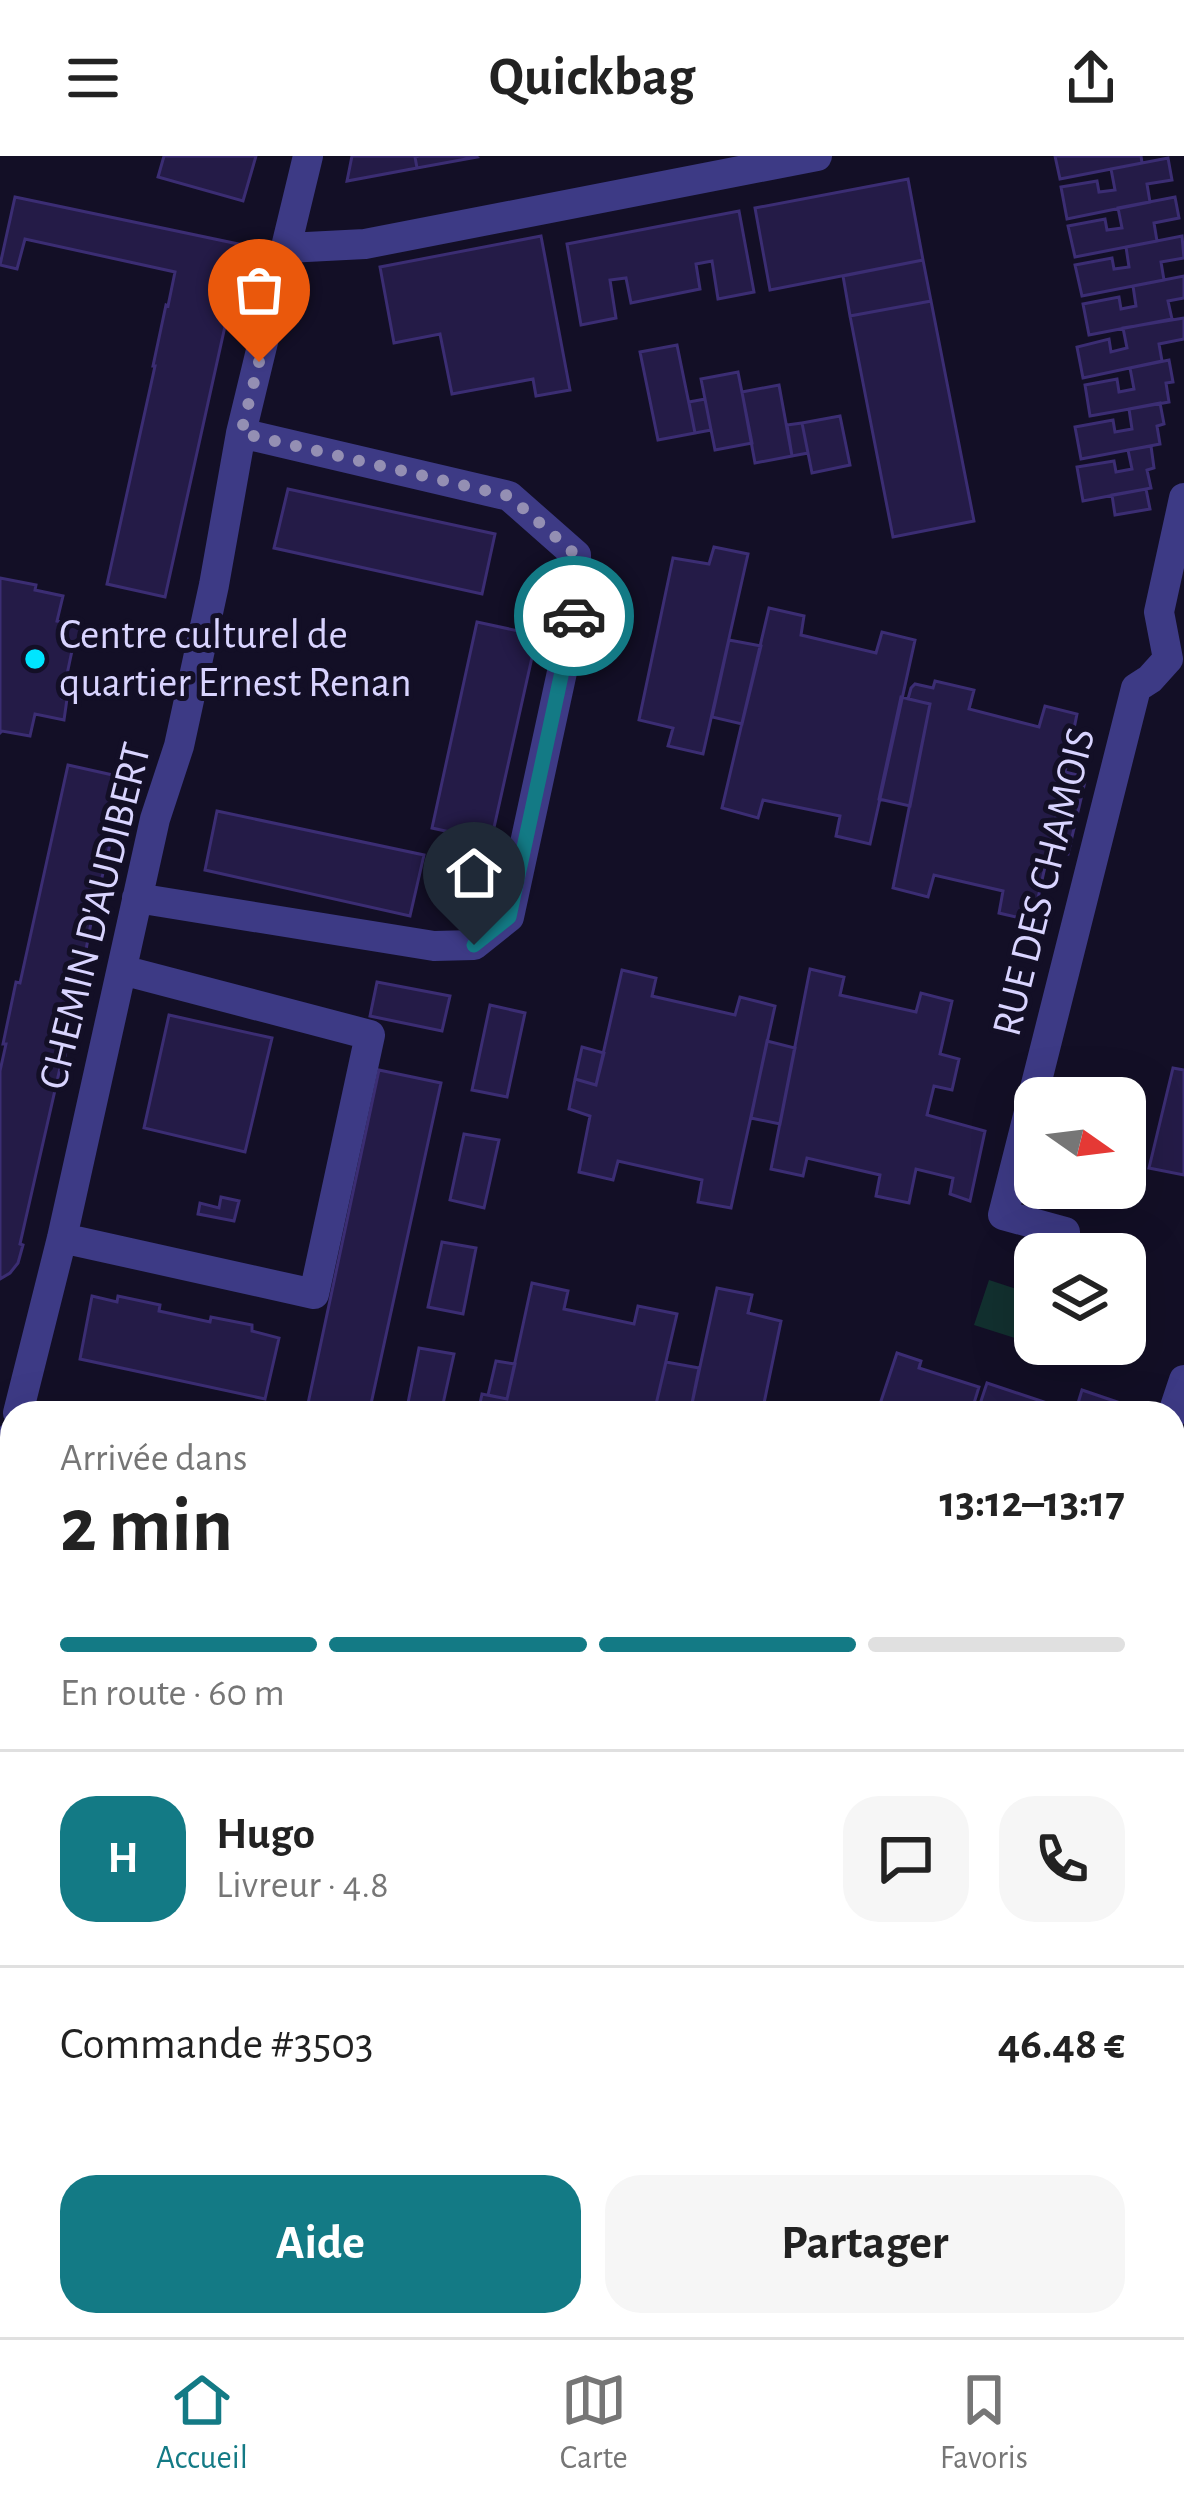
<!DOCTYPE html>
<html lang="fr">
<head>
<meta charset="utf-8">
<style>
  :root { --surface:#fff; --page:#f6f6f6; --text:#222; --muted:#767676; --line:#e0e0e0; --accent:#137a85 }
  body { margin:0; font-family:"Alegreya Sans",sans-serif; background:var(--page); color:var(--text); height:100vh; display:flex; flex-direction:column; font-size:45px; white-space:nowrap }
  * { box-sizing:border-box; margin:0 }
  p { font-size:39px; color:var(--muted) }
  .icon { flex:none; width:66px; height:66px; fill:none; stroke:currentColor; stroke-width:2; stroke-linecap:round; stroke-linejoin:round }
  .map { position:relative; flex:1; overflow:hidden }
  .side { position:absolute; left:0px; top:1245px; width:1185px; height:936px; display:flex; flex-direction:column; background:var(--surface); border-radius:36px 36px 0 0; box-shadow:0 12px 48px #0002 }
  .side>* { flex:none }
  .needle { width:78px; rotate:104deg }
  .buttons { position:absolute; left:1014px; top:921px; display:grid; gap:24px }
  .buttons a { display:grid; place-items:center; width:132px; height:132px; border-radius:24px; background:var(--surface); box-shadow:0 12px 48px #0002; font-size:60px }
  .pin { position:absolute; display:grid; place-items:center; width:102px; height:102px; color:#fff; margin:-123px -51px; border-radius:50% 50% 50% 0; rotate:-45deg; box-shadow:0 0 12px #0007 }
  .pin .icon { rotate:45deg }
  .courier { position:absolute; display:grid; place-items:center; width:120px; height:120px; margin:-60px; border:9px solid #137a85; border-radius:50%; background:#fff; color:#222; box-shadow:0 3px 15px #0007 }
  .summary em { font-style:normal; font-weight:600 }
  .summary div { display:flex; flex-direction:column-reverse }
  .summary { display:flex; align-items:center; justify-content:space-between; height:204px; padding:0 60px }
  h1 { font-size:78px; font-weight:600; line-height:90px }
  .bar { display:grid; grid-template-columns:repeat(4,1fr); gap:18px 12px; align-content:center; height:144px; padding:0 60px }
  .bar i { height:15px; border-radius:9px; background:var(--line) }
  .bar .active { background:var(--accent) }
  .bar p { grid-column:span 4 }
  .line { display:flex; align-items:center; gap:30px; padding:0 60px; border-top:3px solid var(--line) }
  .line div { flex:1 }
  .round { display:grid; place-items:center; flex:none; width:126px; height:126px; border-radius:36px; background:var(--page) }
  .button { display:flex; gap:24px; margin-top:auto; padding:24px 60px }
  .button a { flex:1; height:138px; border-radius:36px; background:var(--accent); color:#fff; font-size:48px; font-weight:600; line-height:138px; text-align:center }
  .button a+a { background:var(--page); color:var(--text) }
  header { display:flex; justify-content:space-between; align-items:center; height:156px; padding:0 60px; background:var(--surface); font-size:54px; font-weight:600 }
  .tabs { display:flex; justify-content:space-around; align-items:center; height:168px; border-top:3px solid var(--line); background:var(--surface); font-size:33px; color:var(--muted) }
  .tabs a { display:grid; justify-items:center; gap:6px }
  .tabs .active { color:var(--accent) }
  .map>svg:first-child { display:block }
</style>
</head>
<body>
<header><svg class="icon" aria-label="menu" viewBox="0 0 24 24"><path d="M4 6h16M4 12h16M4 18h16"/></svg>Quickbag<svg class="icon" aria-label="share" viewBox="0 0 24 24"><path d="M12 15V3M7 8l5-5 5 5M5 13v7h14v-7"/></svg></header>
<div class="map">
<svg width="1184" height="2181" viewBox="0 0 1184 2181">
  <rect width="100%" height="100%" fill="#130f26"/>
  <path fill="#12302f" d="M989,1124l46,15v49h17l-2,5 -76,-24z"/>
  <path fill="#241b47" stroke="#3b2d73" stroke-width="3" d="M164,0h92l-13,45 -85,-24z
    M352,0h67l-4,1 2,11 -70,13z
    M419,0h57l1,1 -60,11 -2,-11z
    M1055,0h86l1,7 -82,16z
    M1168,2l4,22 -25,4 3,18 -83,17 -6,-32 36,-6 2,11 16,-2 -4,-21z
    M908,23l15,81 -153,30 -15,-82z
    M15,41l228,48 -78,352 -58,-13 48,-218h-2l13,-61 2,1 7,-34 -150,-33 -8,30 -17,-4z
    M1175,41l4,21 -25,5 3,18 -82,16 -7,-31 37,-7 2,11 15,-2 -4,-20z
    M739,55l15,81 -36,7 -6,-38 -16,3 4,25 -69,14 -5,-25 -16,2 6,38 -35,7 -14,-81z
    M541,80l29,154 -34,6 -3,-17 -81,15 -12,-60 -46,9 -14,-76z
    M1182,80l2,22 -23,4 3,18 -82,16 -7,-31 37,-7 2,11 15,-2 -3,-20z
    M923,104l8,41 -81,15 -7,-40z
    M1184,120v22l-16,3 4,18 -83,16 -6,-31 36,-7 2,12 15,-3 -3,-20z
    M931,145l43,220 -81,16 -43,-221z
    M1184,162v21l-25,5 3,17 -79,17 -6,-31 32,-8 2,13 16,-4 -4,-20z
    M677,189l18,88 -37,7 -18,-88z
    M1169,204l4,22 -7,1 3,19 -79,14 -5,-31 32,-6 2,13 15,-3 -4,-21z
    M738,216l14,71 -37,7 -14,-71z
    M779,229l13,71 -37,7 -13,-71z
    M705,243l6,31 -16,3 -6,-31z
    M1160,247l4,21 -7,2 3,18 -79,15 -6,-32 38,-7 2,12 17,-3 -3,-20z
    M840,260l10,49 -38,8 -10,-50z
    M802,267l6,30 -16,3 -5,-31z
    M1151,290l3,22 -7,2 4,18 -68,13 -6,-34 37,-6 2,11 16,-3 -4,-19z
    M288,333l207,45 -13,60 -208,-46z
    M1146,333l4,20 -35,6 -3,-20z
    M714,391l34,7 -45,200 -35,-8 5,-18 -34,-8 34,-162 36,6z
    M0,422l36,7 -1,5 28,6 -6,25 27,6 -4,20 -7,-1 -11,52 5,1 -3,21 -29,-6 -5,22 -28,-5 -2,2z
    M769,452l35,8 -3,19 75,18 6,-21 33,8 -45,204 -34,-8 4,-20 -77,-16 -5,18 -36,-10z
    M477,466l60,13 -46,206 -59,-13z
    M729,484l32,6 -19,78 -30,-7z
    M935,525l39,9 -5,19 70,18 6,-21 32,8 -12,58 21,5 -6,26 -20,-4 -27,122 -34,-8 4,-22 -69,-16 -6,22 -35,-9 37,-184 -22,-5 3,-11 4,-4 18,4z
    M901,541l29,7 -20,102 -31,-7z
    M68,609l58,13 -35,145 -19,102 -7,31 -2,-1 -43,189 3,1 -5,18 -8,10 -10,6v-208l6,-27h-3l13,-62 4,1z
    M1060,643l20,4 -12,51 -19,-5z
    M217,655l207,44 -14,61 -205,-46z
    M810,813l34,8 -4,18 76,17 5,-19 31,8 -12,53 19,5 -7,31 -18,-4 -7,29 58,16 -15,70 -20,-7 3,-16 -37,-9 -7,34 -33,-7 4,-21 -73,-17 -4,18 -32,-7z
    M622,814l34,8 -4,18 83,19 5,-18 35,9 -44,202 -33,-6 4,-22 -84,-19 -5,19 -34,-8 11,-56 -21,-7 6,-30 21,6z
    M377,826l73,14 -8,35 -72,-15z
    M490,849l35,8 -18,84 -35,-7z
    M169,859l103,23 -27,114 -101,-24z
    M767,885l28,7 -15,76 -29,-6z
    M582,891l22,6 -8,32 -21,-6z
    M1173,912l11,2v105l-35,-7z
    M379,914l62,13 -72,330h-63z
    M464,978l35,6 -15,68 -34,-8z
    M221,1041l18,4 -5,20 -36,-7 2,-11 19,5z
    M442,1086l34,6 -13,66 -35,-7z
    M532,1127l36,8 -4,18 70,15 4,-18 39,8 -23,99h-176l4,-19 25,5z
    M717,1132l35,7 -4,18 33,8 -19,92h-72z
    M92,1140l25,6 1,-6 42,9 -1,6 51,11 1,-5 41,8v6l27,7 -14,61 -185,-40z
    M419,1192l35,6 -13,59h-35z
    M897,1197l24,8 -2,7 60,19 -8,26h-94z
    M496,1205l19,3 -8,35 -19,-4z
    M666,1206l33,6 -9,45h-36z
    M987,1227l60,20 -3,10h-67z
    M1082,1234l50,17 -2,6h-55z
    M0,1344l12,4v70l-12,-4z
    M0,1421l12,4v66l-12,39z
    M1184,1521v70l-11,-4v-32z
    M0,1675l12,4v106l-12,-4z
    M1173,1737l11,4v174l-11,28z
    M0,1901l12,4v32l-12,-4z
    M0,1933l12,4 -1,34 -11,-4z
    M1177,1934l7,3v29l-3,8 -8,-3v-28z
    M25,2169h113l-4,12h-25l-17,-6 -3,6h-68z
    M412,2169h72l-3,12h-73z
    M675,2169h75l-4,12h-75z
    M783,2169h46l-4,12h-46z
    M829,2169h116l40,12h-160z"/>
  <g fill="none" stroke-linecap="round" stroke-linejoin="round">
    <path stroke="#3d3a85" stroke-width="30" d="M287,92l78,-4 452,-88
      M1168,503l-9,-47 25,-114
      M137,742l297,48 40,-1 35,-28 66,-305 1,-57 -67,-59 -268,-63
      M1065,1076l-62,-17 133,-527 14,-9 18,-20
      M62,1082l252,56 56,-259 -248,-65
      M18,1257l44,-175 93,-419 24,-73 35,-161 27,-152 67,-277
      M1173,1257l11,-33
      M8,1295l4,-15
      M1173,1645l11,4
      M594,2181l4,-12"/>
  </g>
  <g fill="none" stroke-linecap="round" stroke-linejoin="round">
    <path stroke="#948fb3" stroke-width="12" stroke-dasharray="0 21.6" d="M259,206l-18,71 268,63 67,59 -2,61"/>
    <path stroke="#137a85" stroke-width="15" d="M474,789l35,-28 65,-301"/>
  </g>
  <circle fill="#00e5ff" stroke="#130f26" stroke-width="4.5" cx="35" cy="503" r="12"/>
  <g text-anchor="middle" dominant-baseline="central" stroke-width="10" stroke-linejoin="round" paint-order="stroke">
    <g font-size="42" fill="#d9d4ff" stroke="#130f26" text-anchor="start">
      <text x="59" y="479">Centre culturel de<tspan x="59" dy="48">quartier Ernest Renan</tspan></text>
    </g>
    <g font-size="42" fill="#d9d4ff" stroke="#130f26">
      <text transform="translate(1044 726) rotate(-76)">RUE DES CHAMOIS</text>
      <text transform="translate(95 760) rotate(-76)">CHEMIN D'AUDIBERT</text>
    </g>
  </g>
</svg>
<div class="buttons">
<a><svg class="needle" viewBox="-14 -14 28 28"><path d="M0-13l5 13h-10z" fill="#e53935"/><path d="M0 13l5-13h-10z" fill="#767676"/></svg></a>
<a><svg class="icon" aria-label="layers" viewBox="0 0 24 24"><path d="M12 4l9 5-9 5-9-5zM3 14l9 5 9-5"/></svg></a>
</div>
<div class="pin" style="left:259px;top:206px;background:#ea580c"><svg class="icon" aria-label="bag" viewBox="0 0 24 24"><path d="M5 8h14l-1 12H6zM9 8a3 3 0 0 1 6 0"/></svg></div>
<div class="pin" style="left:474px;top:789px;background:#1f2937"><svg class="icon" aria-label="home" viewBox="0 0 24 24"><path d="M3 11l9-7 9 7M6 9v11h12V9"/></svg></div>
<div class="courier" style="left:574px;top:460px"><svg class="icon" aria-label="car" viewBox="0 0 24 24"><path d="M5 17H2v-5l4-1 3-4h7l3 4 3 1v5h-3M9 17h6M6 11h13"/><circle cx="7" cy="17" r="2"/><circle cx="17" cy="17" r="2"/></svg></div>
<section class="side">
<div class="summary"><div><h1>2 min</h1><p>Arrivée dans</p></div><em>13:12–13:17</em></div>
<div class="bar"><i class="active"></i><i class="active"></i><i class="active"></i><i></i><p>En route · 60 m</p></div>
<div class="line" style="height:216px"><b class="round" style="background:var(--accent);color:#fff">H</b><div><b>Hugo</b><p>Livreur · 4.8</p></div><a class="round"><svg class="icon" aria-label="chat" viewBox="0 0 24 24"><path d="M4 5h16v11H9l-5 4z"/></svg></a><a class="round"><svg class="icon" aria-label="phone" viewBox="0 0 24 24"><path d="M5 4h4l2 5-3 2q2 4 5 5l2-3 5 2v4C11 20 4 13 5 4z"/></svg></a></div>
<div class="line" style="height:156px"><div>Commande #3503</div><b>46.48 €</b></div>
<div class="button"><a>Aide</a><a>Partager</a></div>
</section>
</div>
<nav class="tabs">
<a class="active"><svg class="icon" aria-label="home" viewBox="0 0 24 24"><path d="M3 11l9-7 9 7M6 9v11h12V9"/></svg>Accueil</a>
<a><svg class="icon" aria-label="map" viewBox="0 0 24 24"><path d="M3 6l6-2 6 2 6-2v14l-6 2-6-2-6 2zM9 4v14M15 6v14"/></svg>Carte</a>
<a><svg class="icon" aria-label="saved" viewBox="0 0 24 24"><path d="M7 4h10v16l-5-4-5 4z"/></svg>Favoris</a>
</nav>
</body>
</html>
